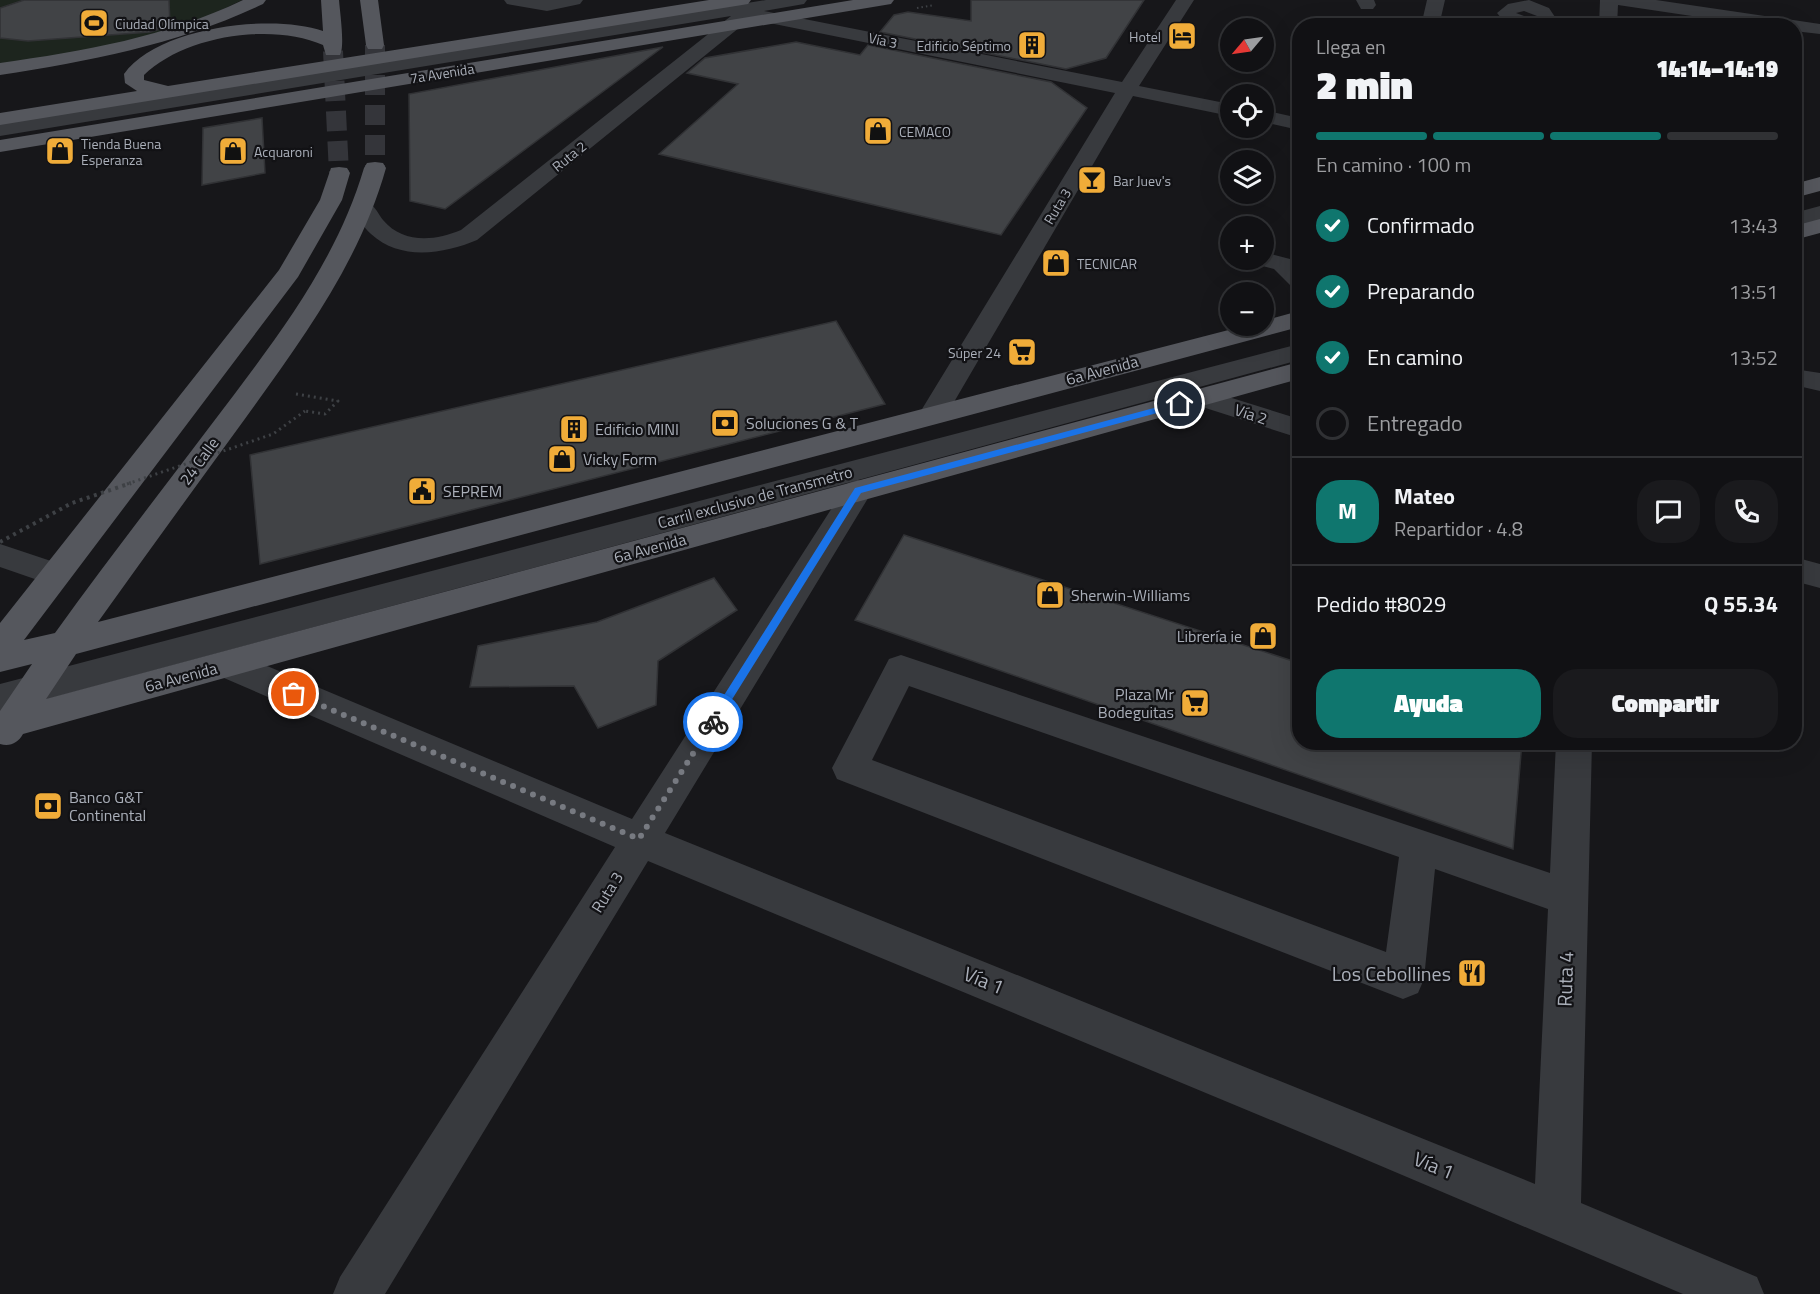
<!DOCTYPE html>
<html lang="es">
<head>
<meta charset="utf-8">
<style>
  :root { --surface:#111114; --page:#1a1a1d; --text:#f1f3f6; --muted:#9c9da0; --line:#303134; --accent:#0f766e }
  body { margin:0; font-family:"Titillium Web",sans-serif; background:var(--page); color:var(--text); height:100vh; display:flex; flex-direction:column; font-size:22px; white-space:nowrap }
  * { box-sizing:border-box; margin:0 }
  p { font-size:20px; color:var(--muted) }
  .icon { flex:none; width:33px; height:33px; fill:none; stroke:currentColor; stroke-width:2; stroke-linecap:round; stroke-linejoin:round }
  .map { position:relative; flex:1; overflow:hidden }
  .drawer { position:absolute; left:1292px; top:18px; width:510px; height:732px; display:flex; flex-direction:column; background:var(--surface); border-radius:24px; box-shadow:0 6px 24px #0002,0 0 0 2px var(--line) }
  .drawer>* { flex:none }
  .needle { width:39px; rotate:241deg }
  .fabs { position:absolute; left:1220px; top:18px; display:grid; gap:12px }
  .fabs a { display:grid; place-items:center; width:54px; height:54px; border-radius:50%; background:var(--surface); box-shadow:0 6px 24px #0002,0 0 0 2px var(--line); font-size:30px }
  .pin { position:absolute; display:grid; place-items:center; width:51px; height:51px; color:#fff; margin:-26px; border:3px solid #fff; border-radius:50%; box-shadow:0 2px 6px #0007 }
  .courier { position:absolute; display:grid; place-items:center; width:60px; height:60px; margin:-30px; border:4px solid #1a73e8; border-radius:50%; background:#fff; color:#222; box-shadow:0 2px 8px #0007 }
  .summary em { font-style:normal; font-weight:800 }
  .summary div { display:flex; flex-direction:column-reverse }
  .summary { display:flex; align-items:center; justify-content:space-between; height:102px; padding:0 24px }
  h1 { font-size:39px; font-weight:800; line-height:45px }
  .bar { display:grid; grid-template-columns:repeat(4,1fr); gap:9px 6px; align-content:center; height:72px; padding:0 24px }
  .bar i { height:8px; border-radius:4px; background:var(--line) }
  .bar .on { background:var(--accent) }
  .bar p { grid-column:span 4 }
  .line { display:flex; align-items:center; gap:15px; padding:0 24px; border-top:2px solid var(--line) }
  .line div { flex:1 }
  .round { display:grid; place-items:center; flex:none; width:63px; height:63px; border-radius:24px; background:var(--page) }
  ol { padding:0 24px; list-style:none }
  li { display:flex; align-items:center; gap:18px; height:66px }
  li p { margin-inline-start:auto }
  li .icon { padding:6px; border-radius:50%; background:var(--accent); color:#fff; stroke-width:4 }
  li:last-child { color:var(--muted) }
  li i { width:33px; height:33px; border:3px solid var(--line); border-radius:50% }
  .cta { display:flex; gap:12px; margin-top:auto; padding:12px 24px }
  .cta a { flex:1; height:69px; border-radius:24px; background:var(--accent); color:#fff; font-size:24px; font-weight:800; line-height:69px; text-align:center }
  .cta a+a { background:var(--page); color:var(--text) }
  .map>svg:first-child { display:block }
</style>
</head>
<body>
<div class="map">
<svg width="1820" height="1294" viewBox="0 0 1820 1294">
  <rect width="100%" height="100%" fill="#17171a"/>
  <path fill="#1d251e" d="M0,0h242c-76,39 -159,52 -242,64z"/>
  <path fill="#414346" stroke="#313235" stroke-width="1.5" d="M24,0h145l1,26 -20,6 -122,9 -28,-3v-30z
    M971,0h173l-38,58 -40,11 -186,-37 14,-17 14,-3 63,9z
    M796,42l64,13 8,-10 183,37 36,26 -86,127 -342,-81 79,-70 -51,-11 18,-15z
    M663,47l-218,162 -35,-8 -1,-107z
    M262,118l3,55 -63,12 1,-57z
    M836,321l49,83 -625,160 -10,-109z
    M904,535l395,128v79h223l-9,107 -658,-229z
    M714,578l23,32 -79,51 -2,44 -58,23 -24,-42 -104,1 8,-41 119,-24z"/>
  <g fill="none" stroke-linecap="round" stroke-linejoin="round">
    <path stroke="#34353a" stroke-width="20" stroke-dasharray="20 10" stroke-linecap="butt" d="M375,45v123
      M333,51l6,122"/>
    <path stroke="#3e4145" stroke-width="2" stroke-dasharray="1.5 3" stroke-linecap="butt" d="M917,8l17,-3"/>
    <path stroke="#3e4145" stroke-width="3" stroke-dasharray="2 4" stroke-linecap="butt" d="M296,394l42,7 -13,13 -20,-3"/>
    <path fill="#383a3e" fill-rule="evenodd" d="M504,0h79l-3,4 -33,7 -40,-7z
      M766,0h41l-3,4 -40,7 358,71 54,-82h18l-55,86 91,18v12l-97,-20 -186,318 -4,6 -10,3 -10,-3 -4,-6 196,-321 -365,-74 -273,221c-33,14 -77,21 -106,-6 -8,-7 -13,-17 -19,-26l3,-5c5,-1 9,-2 14,0 6,3 10,12 14,17 20,24 52,21 78,10l270,-214 -731,120v-12z
      M1356,0h18l2,5 -3,4h-12z
      M1427,0h18l-6,26h-18z
      M1529,0l20,8 12,18h-18l-6,-10 -13,-5 -8,2 24,9 3,4c-17,0 -35,2 -46,-13l11,-9z
      M1600,0h56l164,24v10l-26,-3v-5h-35l-141,-21 -1,21h-18z
      M1263,110l36,8v12l-36,-8z
      M1820,206v14l-26,7v-14z
      M1263,252l27,7 9,8v20l-9,-2 -16,-16 -19,-5 -3,-4h11z
      M1299,344v16l-441,120 10,3 5,7 -208,343 870,351 13,-275 -113,-40 -11,110 -6,14 -15,6 -566,-220 -5,-11 57,-109 12,-4 649,218 6,-131h36l-11,461 176,74 7,17h-81l-335,-142 -700,-291 -263,433h-52l7,-17 275,-430 -398,-172 -5,-10 5,-10 12,-4 12,4 391,164 216,-336 10,-3 -858,232v-28zM909,686l490,171 -13,95 -514,-192z
      M1794,369l26,4v18l-26,-6z
      M1203,389l96,30v19l-106,-34 -3,-6 3,-6z
      M0,544l66,22 5,8 -5,8 -11,4 -55,-19z
      M1794,557l26,7v24l-26,-7z"/>
    <path fill="#55575d" fill-rule="evenodd" d="M243,0h23l-3,4c-84,40 -172,57 -263,71v-12c84,-12 166,-26 243,-63z
      M321,0h18c1,13 6,46 1,55h-14l-3,-10c-51,-23 -139,-9 -179,30v5l24,6 541,-86h42l-3,4 -6,1 -742,120v-12l137,-22 -12,-8 -1,-9c33,-47 148,-61 199,-43z
      M360,0h18l6,45 -2,4h-14l-2,-4z
      M853,0h41l-3,4 -6,1 -885,147v-12z
      M375,162l8,1 3,5c-26,93 -83,170 -139,248 -50,69 -100,137 -149,206l1146,-296h19v-5l36,-10v16l-1223,327 -30,45 1253,-337v17l-1276,355c-5,9 -13,13 -23,10v-33l32,-47 -32,8v-49l279,-353 41,-70 11,-32 8,-1 8,1 3,5 -8,27 -44,77 -274,363 31,-7c51,-71 104,-139 156,-208 61,-81 124,-159 153,-257l3,-5z
      M1820,177v14l-26,7v-14z
      M1820,219v14l-26,7v-14z"/>
    <path stroke="#3e4145" stroke-width="3" stroke-dasharray="2 4" stroke-linecap="butt" d="M127,484l146,-50 32,-23"/>
    <path stroke="#3e4145" stroke-width="4" stroke-dasharray="3 4.5" stroke-linecap="butt" d="M0,542l72,-39 59,-20"/>
  </g>
  <path fill="#1a73e8" d="M1180,401l3,1v4l-322,87 -145,232h-7v-6l146,-231z"/>
  <g fill="none" stroke-linecap="round" stroke-linejoin="round">
    <path stroke="#777a81" stroke-width="6" stroke-dasharray="0 10.8" d="M294,694l345,145 74,-117"/>
  </g>
  <defs>
    <g id="stadium-square" transform="scale(1.5)"><rect x="-9" y="-9" width="18" height="18" rx="4" fill="#f0ac39" stroke="#121215"/><path d="M0-5a6.5 5 0 1 0 0 10a6.5 5 0 1 0 0-10ZM-3.5-1.8h7v3.6h-7Z" fill="#111"/></g>
    <g id="hotel-square" transform="scale(1.5)"><rect x="-9" y="-9" width="18" height="18" rx="4" fill="#f0ac39" stroke="#121215"/><path d="M-6-4.5h1.5V1H6V5H4.5V3h-9V5H-6ZM-4 0a1.8 1.8 0 1 1 3.6 0ZM.5 0V-2.5h3Q6-2.5 6 0Z" fill="#111"/></g>
    <g id="building-square" transform="scale(1.5)"><rect x="-9" y="-9" width="18" height="18" rx="4" fill="#f0ac39" stroke="#121215"/><path d="M-4-6H4V6H1V3H-1V6H-4ZM-2.5-4.3h1.7v1.8h-1.7ZM.8-4.3h1.7v1.8H.8ZM-2.5-1h1.7V.8h-1.7ZM.8-1h1.7V.8H.8Z" fill="#111"/></g>
    <g id="shop-square" transform="scale(1.5)"><rect x="-9" y="-9" width="18" height="18" rx="4" fill="#f0ac39" stroke="#121215"/><path d="M-5-2.5h2.3a2.7 3.5 0 0 1 5.4 0H5L5.5 6h-11ZM-1.5-2.5h3a1.5 2.3 0 0 0-3 0Z" fill="#111"/></g>
    <g id="bar-square" transform="scale(1.5)"><rect x="-9" y="-9" width="18" height="18" rx="4" fill="#f0ac39" stroke="#121215"/><path d="M-6-5H6L.8 .8V4.5H3.5V6h-7V4.5H-.8V.8Z" fill="#111"/></g>
    <g id="supermarket-square" transform="scale(1.5)"><rect x="-9" y="-9" width="18" height="18" rx="4" fill="#f0ac39" stroke="#121215"/><path d="M-6-5.5h2.5l.6 2H6L4.5 2H-2.5L-4.4-4H-6ZM-1.5 3.2a1.3 1.3 0 1 0 .1 0ZM3 3.2a1.3 1.3 0 1 0 .1 0Z" fill="#111"/></g>
    <g id="bank-square" transform="scale(1.5)"><rect x="-9" y="-9" width="18" height="18" rx="4" fill="#f0ac39" stroke="#121215"/><path d="M-6-4H6V4H-6ZM0-2.3a2.3 2.3 0 1 0 0 4.6a2.3 2.3 0 1 0 0-4.6Z" fill="#111"/></g>
    <g id="civic-square" transform="scale(1.5)"><rect x="-9" y="-9" width="18" height="18" rx="4" fill="#f0ac39" stroke="#121215"/><path d="M-.6-6.5H3V-4.5H.6V-3L4-1V1h2V6H-6V1h2V-1L-.6-3ZM-1.2 2.5V6h2.4V2.5Z" fill="#111"/></g>
    <g id="restaurant-square" transform="scale(1.5)"><rect x="-9" y="-9" width="18" height="18" rx="4" fill="#f0ac39" stroke="#121215"/><path d="M-5-6h1v4h1v-4h1v4h1v-4h1v5L-1.5 .5V6h-2V.5L-5-1ZM5-6V6H3V1.5H1.5Q1.5-4 5-6Z" fill="#111"/></g>
  </defs>
  <g fill-rule="evenodd">
    <use href="#stadium-square" x="94" y="23"/>
    <use href="#hotel-square" x="1182" y="36"/>
    <use href="#building-square" x="1032" y="45"/>
    <use href="#shop-square" x="878" y="131"/>
    <use href="#shop-square" x="60" y="151"/>
    <use href="#shop-square" x="233" y="151"/>
    <use href="#bar-square" x="1092" y="180"/>
    <use href="#shop-square" x="1056" y="263"/>
    <use href="#supermarket-square" x="1022" y="352"/>
    <use href="#bank-square" x="725" y="423"/>
    <use href="#building-square" x="574" y="429"/>
    <use href="#shop-square" x="562" y="459"/>
    <use href="#civic-square" x="422" y="491"/>
    <use href="#shop-square" x="1050" y="595"/>
    <use href="#shop-square" x="1263" y="636"/>
    <use href="#supermarket-square" x="1195" y="703"/>
    <use href="#bank-square" x="48" y="806"/>
    <use href="#restaurant-square" x="1472" y="973"/>
  </g>
  <g text-anchor="middle" dominant-baseline="central" stroke-width="4.5" stroke-linejoin="round" paint-order="stroke">
    <g font-size="14" fill="#aaafb9" stroke="#121215" text-anchor="start">
      <text x="115" y="23">Ciudad Olímpica</text>
      <text x="1161" y="36" text-anchor="end">Hotel</text>
      <text x="1011" y="45" text-anchor="end">Edificio Séptimo</text>
      <text x="899" y="131">CEMACO</text>
      <text x="81" y="143">Tienda Buena<tspan x="81" dy="16">Esperanza</tspan></text>
      <text x="254" y="151">Acquaroni</text>
      <text x="1113" y="180">Bar Juev's</text>
      <text x="1077" y="263">TECNICAR</text>
      <text x="1001" y="352" text-anchor="end">Súper 24</text>
    </g>
    <g font-size="14" fill="#aaafb9" stroke="#121215">
      <text transform="translate(883 40) rotate(11)">Vía 3</text>
      <text transform="translate(442 73) rotate(-9)">7a Avenida</text>
      <text transform="translate(569 156) rotate(-39)">Ruta 2</text>
      <text transform="translate(1057 206) rotate(-59)">Ruta 3</text>
    </g>
    <g font-size="16" fill="#aaafb9" stroke="#121215">
      <text transform="translate(1102 370) rotate(-15)">6a Avenida</text>
      <text transform="translate(1251 414) rotate(18)">Vía 2</text>
      <text transform="translate(199 461) rotate(-54)">24 Calle</text>
      <text transform="translate(755 497) rotate(-15)">Carril exclusivo de Transmetro</text>
      <text transform="translate(650 548) rotate(-15)">6a Avenida</text>
      <text transform="translate(181 677) rotate(-15)">6a Avenida</text>
      <text transform="translate(607 892) rotate(-58)">Ruta 3</text>
    </g>
    <g font-size="16" fill="#aaafb9" stroke="#121215" text-anchor="start">
      <text x="746" y="423">Soluciones G &amp; T</text>
      <text x="595" y="429">Edificio MINI</text>
      <text x="583" y="459">Vicky Form</text>
      <text x="443" y="491">SEPREM</text>
      <text x="1071" y="595">Sherwin-Williams</text>
      <text x="1242" y="636" text-anchor="end">Librería ie</text>
      <text x="1174" y="694" text-anchor="end">Plaza Mr<tspan x="1174" dy="18">Bodeguitas</tspan></text>
      <text x="69" y="797">Banco G&amp;T<tspan x="69" dy="18">Continental</tspan></text>
    </g>
    <g font-size="20" fill="#aaafb9" stroke="#121215" text-anchor="end">
      <text x="1451" y="973">Los Cebollines</text>
    </g>
    <g font-size="20" fill="#aaafb9" stroke="#121215">
      <text transform="translate(1565 979) rotate(-88)">Ruta 4</text>
      <text transform="translate(984 980) rotate(22)">Vía 1</text>
      <text transform="translate(1434 1165) rotate(22)">Vía 1</text>
    </g>
  </g>
</svg>
<div class="fabs">
<a><svg class="needle" viewBox="-14 -14 28 28"><path d="M0-13l5 13h-10z" fill="#e53935"/><path d="M0 13l5-13h-10z" fill="#9c9da0"/></svg></a>
<a><svg class="icon" aria-label="locate" viewBox="0 0 24 24"><circle cx="12" cy="12" r="6"/><path d="M12 2v4M12 18v4M2 12h4M18 12h4"/></svg></a>
<a><svg class="icon" aria-label="layers" viewBox="0 0 24 24"><path d="M12 4l9 5-9 5-9-5zM3 14l9 5 9-5"/></svg></a>
<a>+</a>
<a>−</a>
</div>
<div class="pin" style="left:294px;top:694px;background:#ea580c"><svg class="icon" aria-label="bag" viewBox="0 0 24 24"><path d="M5 8h14l-1 12H6zM9 8a3 3 0 0 1 6 0"/></svg></div>
<div class="pin" style="left:1180px;top:404px;background:#1f2937"><svg class="icon" aria-label="home" viewBox="0 0 24 24"><path d="M3 11l9-7 9 7M6 9v11h12V9"/></svg></div>
<div class="courier" style="left:713px;top:722px"><svg class="icon" aria-label="bike" viewBox="0 0 24 24"><circle cx="6" cy="16" r="4"/><circle cx="18" cy="16" r="4"/><path d="M6 16l4-8h5l3 8M10 8l3 8H6M13 5h3"/></svg></div>
<section class="drawer">
<div class="summary"><div><h1>2 min</h1><p>Llega en</p></div><em>14:14–14:19</em></div>
<div class="bar"><i class="on"></i><i class="on"></i><i class="on"></i><i></i><p>En camino · 100 m</p></div>
<ol>
<li><svg class="icon" aria-label="check" viewBox="0 0 24 24"><path d="M5 12l5 5 9-10"/></svg>Confirmado<p>13:43</p></li>
<li><svg class="icon" aria-label="check" viewBox="0 0 24 24"><path d="M5 12l5 5 9-10"/></svg>Preparando<p>13:51</p></li>
<li><svg class="icon" aria-label="check" viewBox="0 0 24 24"><path d="M5 12l5 5 9-10"/></svg>En camino<p>13:52</p></li>
<li><i></i>Entregado</li>
</ol>
<div class="line" style="height:108px"><b class="round" style="background:var(--accent);color:#fff">M</b><div><b>Mateo</b><p>Repartidor · 4.8</p></div><a class="round"><svg class="icon" aria-label="chat" viewBox="0 0 24 24"><path d="M4 5h16v11H9l-5 4z"/></svg></a><a class="round"><svg class="icon" aria-label="phone" viewBox="0 0 24 24"><path d="M5 4h4l2 5-3 2q2 4 5 5l2-3 5 2v4C11 20 4 13 5 4z"/></svg></a></div>
<div class="line" style="height:78px"><div>Pedido #8029</div><b>Q 55.34</b></div>
<div class="cta"><a>Ayuda</a><a>Compartir</a></div>
</section>
</div>
</body>
</html>
